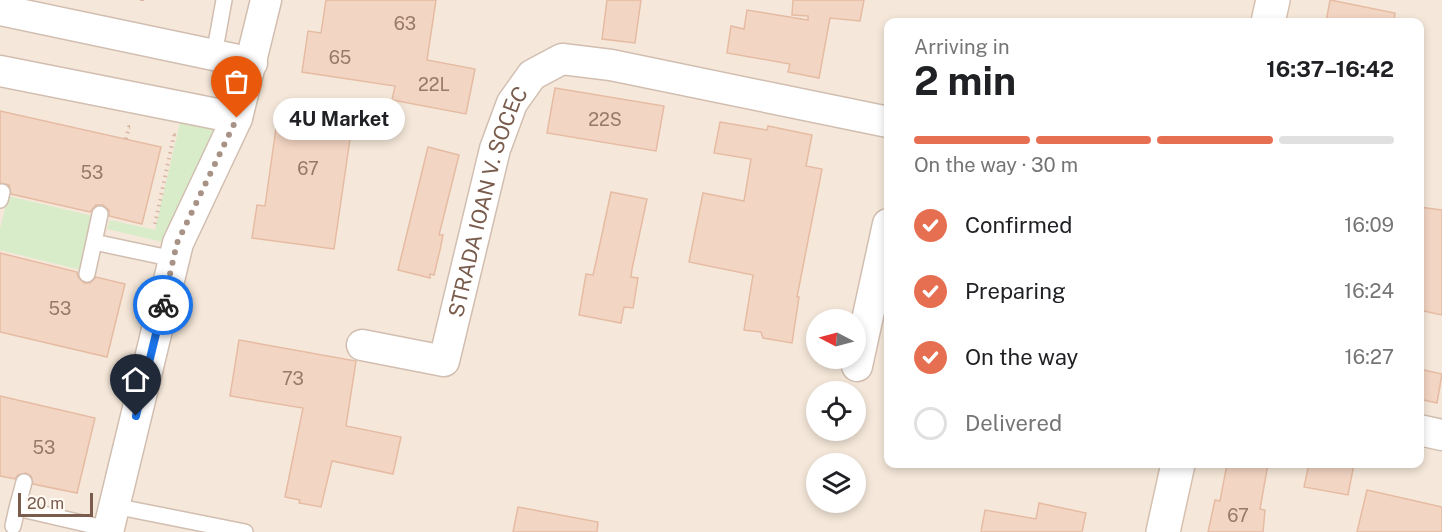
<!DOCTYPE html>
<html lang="en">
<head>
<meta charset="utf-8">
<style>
  :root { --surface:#fff; --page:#f6f6f6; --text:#202124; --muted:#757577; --line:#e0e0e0; --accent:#e76f51 }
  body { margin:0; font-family:"Public Sans",sans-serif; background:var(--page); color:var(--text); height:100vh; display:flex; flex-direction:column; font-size:22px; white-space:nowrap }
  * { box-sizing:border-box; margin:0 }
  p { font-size:20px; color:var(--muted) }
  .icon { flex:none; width:33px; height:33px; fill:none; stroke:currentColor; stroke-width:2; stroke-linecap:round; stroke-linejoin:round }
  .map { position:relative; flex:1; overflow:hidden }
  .sheet { position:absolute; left:884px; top:18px; width:540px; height:450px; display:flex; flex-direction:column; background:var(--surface); border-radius:12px; box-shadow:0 3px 9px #0003 }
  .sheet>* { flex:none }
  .needle { width:39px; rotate:276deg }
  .tools { position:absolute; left:806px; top:309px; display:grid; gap:12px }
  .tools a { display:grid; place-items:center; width:60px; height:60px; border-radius:50%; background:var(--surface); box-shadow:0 3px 9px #0003; font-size:30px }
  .scale { position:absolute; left:18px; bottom:15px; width:75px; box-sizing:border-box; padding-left:6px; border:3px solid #7a5c4d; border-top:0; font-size:16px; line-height:21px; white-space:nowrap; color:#7a5c4d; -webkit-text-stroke:4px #fffaf3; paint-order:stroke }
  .pin { position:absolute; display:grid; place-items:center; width:51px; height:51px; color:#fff; margin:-62px -26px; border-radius:50% 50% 50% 0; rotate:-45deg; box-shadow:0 0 6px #0007 }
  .pin .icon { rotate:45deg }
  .courier { position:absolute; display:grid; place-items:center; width:60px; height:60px; margin:-30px; border:4px solid #1a73e8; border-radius:50%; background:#fff; color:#222; box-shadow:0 2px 8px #0007 }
  .bubble { position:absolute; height:42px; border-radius:21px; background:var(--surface); box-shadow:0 3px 9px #0003; font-size:20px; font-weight:700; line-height:42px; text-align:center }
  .summary em { font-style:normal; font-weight:700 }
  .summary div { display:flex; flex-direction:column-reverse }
  .summary { display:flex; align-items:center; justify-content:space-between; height:102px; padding:0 30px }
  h1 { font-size:39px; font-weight:700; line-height:45px }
  .bar { display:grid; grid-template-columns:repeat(4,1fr); gap:9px 6px; align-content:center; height:72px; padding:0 30px }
  .bar i { height:8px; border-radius:4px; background:var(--line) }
  .bar .current { background:var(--accent) }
  .bar p { grid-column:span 4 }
  ol { padding:0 30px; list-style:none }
  li { display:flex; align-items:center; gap:18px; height:66px }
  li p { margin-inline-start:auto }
  li .icon { padding:6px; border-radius:50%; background:var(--accent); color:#fff; stroke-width:4 }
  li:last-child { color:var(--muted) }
  li i { width:33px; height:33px; border:3px solid var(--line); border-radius:50% }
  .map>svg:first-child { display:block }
</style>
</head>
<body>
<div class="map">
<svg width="1442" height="532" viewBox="0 0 1442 532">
  <rect width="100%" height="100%" fill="#fdf6ec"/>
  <path fill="#f5e8da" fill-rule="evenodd" d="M0,0h1442v532h-1442zM888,22h531v442h-531zM816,320h39v38h-39zM816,392h39v38h-39zM816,464h39v38h-39z"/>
  <path fill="#d8ecc9" d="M161,110l60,11 -50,123 -64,-15 3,-9 45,10 25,-107 -23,-4z
    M8,196l85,20 -12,54 -81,-20v-21z"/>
  <path fill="#f3d5c3" stroke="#e6bba3" stroke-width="1.5" d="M326,0h110l-9,60 48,9 -9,45 -74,-14 3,-14 -93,-14 6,-41 13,2z
    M607,0h34l-6,43 -33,-4z
    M793,0h71l-4,21 -30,-3 -11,60 -31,-6 2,-8 -63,-11 4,-27 13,3 3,-19 61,10v-4l-16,-1z
    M1330,0l65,13 -1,9h-68z
    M555,88l109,18 -8,45 -109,-18z
    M0,111l161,36 -19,77 -33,-8v-6l-6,-5h-7l-6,7 -79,-18 -2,-9 -9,-2z
    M277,121l74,11 -17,117 -82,-11 5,-33 8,1z
    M720,122l47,8 1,-4 44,9 -6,31 16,3 -25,128h2l-7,46 -29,-5 -2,-6 -17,-2 9,-55 -64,-13 14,-69 41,8 7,-42 -37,-6z
    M428,147l31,8 -20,80h4l-3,15 -6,25 -4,-1v4l-32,-8z
    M611,192l36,7 -15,70 -1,8 7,1 -5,30 -9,-1 -3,16 -42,-8 7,-41 7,1 3,-13z
    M1419,207l23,3v105l-23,-5z
    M0,253l77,19 1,5 6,6h6l6,-6 29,7 -18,73 -107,-25z
    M239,340l117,21 -10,65 55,11 -8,37 -61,-13 -11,46 -22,-4 1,-3 -15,-3 18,-89 -73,-12z
    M1419,369l23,5 -5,29 -18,-4z
    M0,396l95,22 -18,75 -44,-9 -2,-8 -5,-3 -8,2 -3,4 -15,-3z
    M1227,464h41l-8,45 5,1 -2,22h-55l7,-32 5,1z
    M1309,464h45l-6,31 -44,-8z
    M1367,490l75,17v25h-85z
    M1039,503l47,10 -4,19h-101l4,-22 51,9z
    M518,507l80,15 -1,10h-84z"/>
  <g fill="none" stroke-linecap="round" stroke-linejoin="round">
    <g stroke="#d1beb0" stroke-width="18">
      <path id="lane" d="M214,55l10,-55
        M0,200l2,-8
        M100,214l-6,28 80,17
        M87,274l7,-32
        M24,482l-7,26 91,21
        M114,506l131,26
        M13,526l4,-18"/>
    </g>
    <g stroke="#d1beb0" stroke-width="33">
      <g id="street">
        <path d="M0,10l252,53"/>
        <path d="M0,71l237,47"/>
        <path id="s1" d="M362,345l82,16 51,-212 17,-46 20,-28 30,-16 49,6 277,57"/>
        <path d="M857,366l31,-142"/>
        <path d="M1419,430l23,5"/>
        <path d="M108,532l70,-289 59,-125 29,-118"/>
      </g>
    </g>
    <g stroke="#d6c0b0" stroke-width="36">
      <path id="secondary" d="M1268,22l5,-22
        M1163,532l15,-68"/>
    </g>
    <path stroke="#d9b8a5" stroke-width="4" stroke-dasharray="1.5 4.5" stroke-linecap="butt" d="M142,1v-1
      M126,139l3,-12h1
      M155,224l19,-89 -4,-1"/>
    <use href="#lane" stroke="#fff" stroke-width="15"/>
    <use href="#street" stroke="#fff" stroke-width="30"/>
    <use href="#secondary" stroke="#fff" stroke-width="33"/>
  </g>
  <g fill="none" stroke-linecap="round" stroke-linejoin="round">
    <path stroke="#a89285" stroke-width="6" stroke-dasharray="0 10.8" d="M163,305l14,-62 60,-125"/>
    <path stroke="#1a73e8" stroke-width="8" d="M136,416l27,-111"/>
  </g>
  <g text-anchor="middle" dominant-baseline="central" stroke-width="5" stroke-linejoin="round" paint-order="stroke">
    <g font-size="18" fill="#987a6a">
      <text x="405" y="23">63</text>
      <text x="340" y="57">65</text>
      <text x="434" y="84">22L</text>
      <text x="605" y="119">22S</text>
      <text x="308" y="168">67</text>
      <text x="92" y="172">53</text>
      <text x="60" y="308">53</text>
      <text x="293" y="378">73</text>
      <text x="44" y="447">53</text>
      <text x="1238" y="515">67</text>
    </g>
    <g font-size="21" fill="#7a5c4d" stroke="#fffaf3">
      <text stroke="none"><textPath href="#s1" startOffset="249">STRADA IOAN V. SOCEC</textPath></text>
    </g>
  </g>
</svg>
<div class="tools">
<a><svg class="needle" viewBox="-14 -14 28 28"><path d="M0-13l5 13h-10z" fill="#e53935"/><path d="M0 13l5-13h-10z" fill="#757577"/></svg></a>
<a><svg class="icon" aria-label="locate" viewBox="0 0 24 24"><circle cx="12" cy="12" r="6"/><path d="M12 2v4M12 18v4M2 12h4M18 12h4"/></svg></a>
<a><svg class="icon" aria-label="layers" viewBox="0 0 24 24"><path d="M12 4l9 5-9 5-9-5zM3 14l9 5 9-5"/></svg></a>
</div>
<div class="scale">20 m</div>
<div class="pin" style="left:237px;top:118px;background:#ea580c"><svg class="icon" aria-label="bag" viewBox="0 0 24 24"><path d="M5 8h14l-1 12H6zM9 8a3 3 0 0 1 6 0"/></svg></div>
<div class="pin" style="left:136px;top:416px;background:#1f2937"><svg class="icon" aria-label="home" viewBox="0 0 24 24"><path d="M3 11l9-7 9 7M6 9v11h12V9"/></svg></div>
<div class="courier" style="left:163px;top:305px"><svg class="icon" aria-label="bike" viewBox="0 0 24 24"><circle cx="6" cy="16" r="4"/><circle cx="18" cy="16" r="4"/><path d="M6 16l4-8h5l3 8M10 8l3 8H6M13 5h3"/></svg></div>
<div class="bubble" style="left:273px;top:98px;width:132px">4U Market</div>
<section class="sheet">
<div class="summary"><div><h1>2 min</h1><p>Arriving in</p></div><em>16:37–16:42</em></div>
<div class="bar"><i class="current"></i><i class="current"></i><i class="current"></i><i></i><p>On the way · 30 m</p></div>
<ol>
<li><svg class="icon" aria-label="check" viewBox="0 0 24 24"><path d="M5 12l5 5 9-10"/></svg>Confirmed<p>16:09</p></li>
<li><svg class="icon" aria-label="check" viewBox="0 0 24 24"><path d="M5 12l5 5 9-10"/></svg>Preparing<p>16:24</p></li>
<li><svg class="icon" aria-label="check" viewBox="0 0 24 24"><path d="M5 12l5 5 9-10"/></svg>On the way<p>16:27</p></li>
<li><i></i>Delivered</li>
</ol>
</section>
</div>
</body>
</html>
